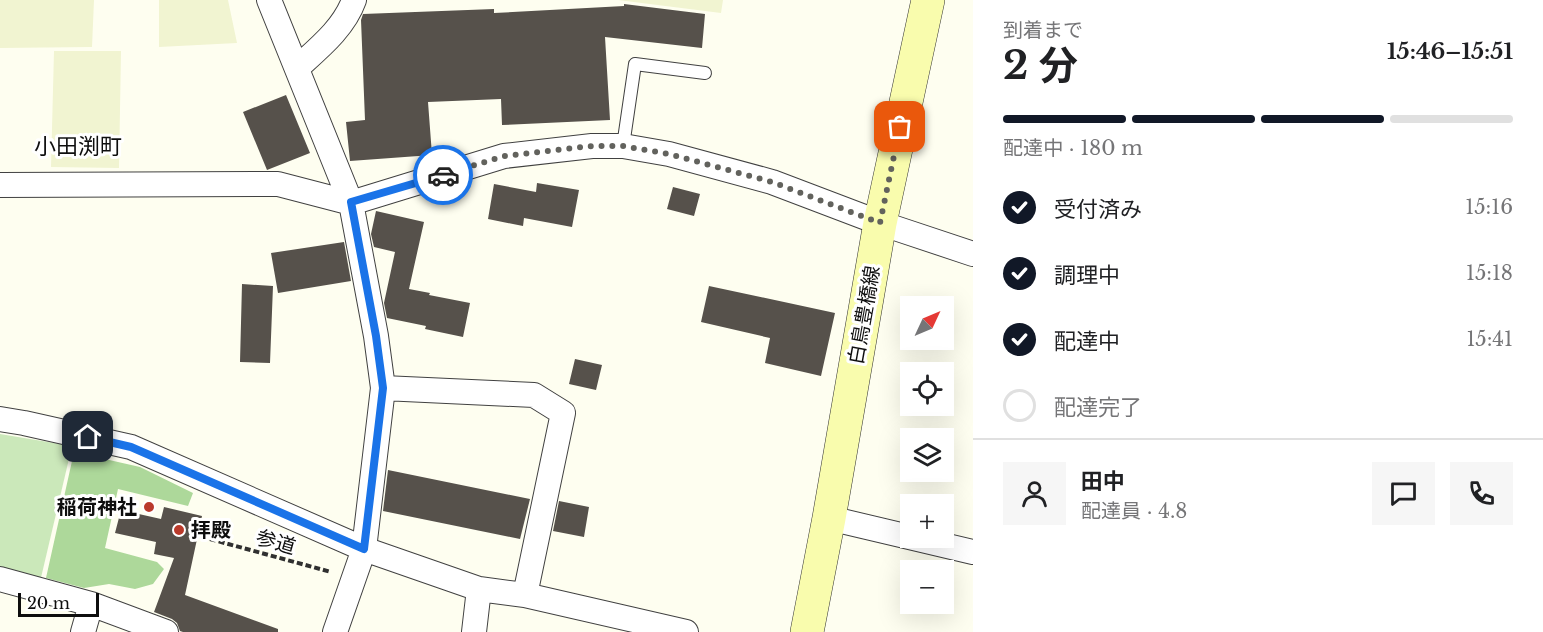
<!DOCTYPE html>
<html lang="ja">
<head>
<meta charset="utf-8">
<style>
  :root { --surface:#fff; --page:#f6f6f6; --text:#202124; --muted:#757577; --line:#e0e0e0; --accent:#111827 }
  body { margin:0; font-family:"Libre Baskerville","Noto Sans JP",serif; background:var(--page); color:var(--text); height:100vh; display:flex; flex-direction:column; font-size:22px; white-space:nowrap }
  * { box-sizing:border-box; margin:0 }
  p { font-size:20px; color:var(--muted) }
  .icon { flex:none; width:33px; height:33px; fill:none; stroke:currentColor; stroke-width:2; stroke-linecap:round; stroke-linejoin:round }
  .map { position:relative; flex:1; overflow:hidden }
  .panel { display:flex; flex-direction:column; background:var(--surface); width:570px }
  .panel>* { flex:none }
  .needle { width:39px; rotate:46deg }
  .tools { position:absolute; left:900px; top:296px; display:grid; gap:12px }
  .tools a { display:grid; place-items:center; width:54px; height:54px; border-radius:0px; background:var(--surface); box-shadow:0 6px 24px #0002; font-size:30px }
  .scale { position:absolute; left:18px; bottom:15px; width:81px; box-sizing:border-box; padding-left:6px; border:3px solid #0e0e0e; border-top:0; font-size:16px; line-height:21px; white-space:nowrap; color:#0e0e0e; -webkit-text-stroke:4px #fff; paint-order:stroke }
  .pin { position:absolute; display:grid; place-items:center; width:51px; height:51px; color:#fff; margin:-26px; border-radius:12px; box-shadow:0 3px 9px #0006 }
  .courier { position:absolute; display:grid; place-items:center; width:60px; height:60px; margin:-30px; border:4px solid #1a73e8; border-radius:50%; background:#fff; color:#222; box-shadow:0 2px 8px #0007 }
  .summary em { font-style:normal; font-weight:700 }
  .summary div { display:flex; flex-direction:column-reverse }
  .summary { display:flex; align-items:center; justify-content:space-between; height:102px; padding:0 30px }
  h1 { font-size:39px; font-weight:700; line-height:45px }
  .bar { display:grid; grid-template-columns:repeat(4,1fr); gap:9px 6px; align-content:center; height:72px; padding:0 30px }
  .bar i { height:8px; border-radius:4px; background:var(--line) }
  .bar .current { background:var(--accent) }
  .bar p { grid-column:span 4 }
  .line { display:flex; align-items:center; gap:15px; padding:0 30px; border-top:2px solid var(--line) }
  .line div { flex:1 }
  .round { display:grid; place-items:center; flex:none; width:63px; height:63px; border-radius:0px; background:var(--page) }
  ol { padding:0 30px; list-style:none }
  li { display:flex; align-items:center; gap:18px; height:66px }
  li p { margin-inline-start:auto }
  li .icon { padding:6px; border-radius:50%; background:var(--accent); color:#fff; stroke-width:4 }
  li:last-child { color:var(--muted) }
  li i { width:33px; height:33px; border:3px solid var(--line); border-radius:50% }
  main { display:flex; flex:1; min-height:0 }
  .map>svg:first-child { display:block }
</style>
</head>
<body>
<main>
<div class="map">
<svg width="973" height="632" viewBox="0 0 973 632">
  <rect width="100%" height="100%" fill="#fefef0"/>
  <path fill="#f1f4d1" d="M0,0h94l-2,47 -92,1z
    M159,0h69l9,43 -78,4z
    M618,0h105l-2,13z
    M54,51h67l-2,117 -68,-1z"/>
  <path fill="#cbe8ba" d="M0,434l72,12 -32,136 -40,-11z"/>
  <path fill="#add89a" d="M74,452l66,15 53,26 -5,13 -70,-17 -13,59 52,14 7,7 -11,15 -18,5 -26,-5 -25,4 -38,-10z"/>
  <path fill="#56514b" d="M624,4l81,10 -3,34 -97,-11 5,83 -108,5 -1,-26 -73,3 4,53 -82,6 -4,-39 19,-2 -4,-100 2,-6 131,-5v4l130,-7z
    M286,95l24,58 -43,17 -24,-58z
    M537,183l42,7 -7,37 -48,-9 -1,8 -35,-7 6,-35 42,8z
    M673,187l27,7 -6,22 -27,-7z
    M376,211l48,11 -15,67 21,4 -1,2 41,8 -7,34 -38,-8 1,-3 -39,-8 -3,-15 11,-51 -21,-5 -3,-13z
    M344,242l7,39 -73,12 -7,-40z
    M242,284l31,2 -3,77 -30,-1z
    M709,286l126,27 -14,63 -56,-13 5,-25 -69,-16z
    M575,359l27,6 -6,25 -27,-6z
    M388,470l142,29 -10,40 -137,-28z
    M559,501l30,6 -5,30 -31,-6z
    M164,507l38,9 -17,79 93,34v3h-95l-3,-1 -3,-8 -5,-4 -18,-7 20,-54 -20,-4 2,-12 -41,-9 6,-23 40,9z"/>
  <g fill="none" stroke-linecap="round" stroke-linejoin="round">
    <g stroke="#414141" stroke-width="14">
      <path id="lane" d="M623,146l12,-82 70,9"/>
    </g>
    <g stroke="#414141" stroke-width="26">
      <path id="street" d="M269,0l82,203 25,133 7,52 -19,161 -29,83
        M297,68c22,-20 47,-40 57,-68
        M0,185l278,-1 73,19 153,-47 88,-10h31l46,8 103,28 108,41 93,31
        M383,388l151,7 29,18 -38,182
        M0,419l24,4 107,24 233,102 115,40 46,6 161,37
        M829,518l144,34
        M0,579l91,25 75,28
        M83,632l8,-28
        M474,632l5,-43"/>
    </g>
    <g stroke="#303030" stroke-width="34">
      <path id="secondary" d="M807,632l22,-114 51,-295 48,-223"/>
    </g>
    <path stroke="#303030" stroke-width="4" stroke-dasharray="6 3" stroke-linecap="butt" d="M210,539l121,33"/>
    <use href="#lane" stroke="#fff" stroke-width="12"/>
    <use href="#street" stroke="#fff" stroke-width="24"/>
    <use href="#secondary" stroke="#f9fcad" stroke-width="33"/>
  </g>
  <g fill="none" stroke-linecap="round" stroke-linejoin="round">
    <path stroke="#62625d" stroke-width="6" stroke-dasharray="0 10.8" d="M443,175l61,-19 88,-10h31l46,8 103,28 108,41 20,-96"/>
    <path stroke="#1a73e8" stroke-width="8" d="M88,437l43,10 233,102 19,-161 -7,-52 -25,-134 92,-27"/>
  </g>
  <g fill="#b93a2b" stroke="#fff" stroke-width="2">
    <circle cx="149" cy="507" r="6"/>
    <circle cx="179" cy="530" r="6"/>
  </g>
  <g text-anchor="middle" dominant-baseline="central" stroke-width="6" stroke-linejoin="round" paint-order="stroke">
    <g font-size="20" fill="#0e0e0e" stroke="#fff">
      <text transform="translate(864 315) rotate(-80)">白鳥豊橋線</text>
      <text transform="translate(276 542) rotate(16)">参道</text>
    </g>
    <g font-size="20" font-weight="bold" fill="#0e0e0e" stroke="#fff" text-anchor="end">
      <text x="137" y="507">稲荷神社</text>
      <text x="191" y="530" text-anchor="start">拝殿</text>
    </g>
    <g font-size="22" fill="#0e0e0e" stroke="#fff">
      <text x="78" y="146">小田渕町</text>
    </g>
  </g>
</svg>
<div class="tools">
<a><svg class="needle" viewBox="-14 -14 28 28"><path d="M0-13l5 13h-10z" fill="#e53935"/><path d="M0 13l5-13h-10z" fill="#757577"/></svg></a>
<a><svg class="icon" aria-label="locate" viewBox="0 0 24 24"><circle cx="12" cy="12" r="6"/><path d="M12 2v4M12 18v4M2 12h4M18 12h4"/></svg></a>
<a><svg class="icon" aria-label="layers" viewBox="0 0 24 24"><path d="M12 4l9 5-9 5-9-5zM3 14l9 5 9-5"/></svg></a>
<a>+</a>
<a>−</a>
</div>
<div class="scale">20 m</div>
<div class="pin" style="left:900px;top:127px;background:#ea580c"><svg class="icon" aria-label="bag" viewBox="0 0 24 24"><path d="M5 8h14l-1 12H6zM9 8a3 3 0 0 1 6 0"/></svg></div>
<div class="pin" style="left:88px;top:437px;background:#1f2937"><svg class="icon" aria-label="home" viewBox="0 0 24 24"><path d="M3 11l9-7 9 7M6 9v11h12V9"/></svg></div>
<div class="courier" style="left:443px;top:175px"><svg class="icon" aria-label="car" viewBox="0 0 24 24"><path d="M5 17H2v-5l4-1 3-4h7l3 4 3 1v5h-3M9 17h6M6 11h13"/><circle cx="7" cy="17" r="2"/><circle cx="17" cy="17" r="2"/></svg></div>
</div>
<section class="panel">
<div class="summary"><div><h1>2 分</h1><p>到着まで</p></div><em>15:46–15:51</em></div>
<div class="bar"><i class="current"></i><i class="current"></i><i class="current"></i><i></i><p>配達中 · 180 m</p></div>
<ol>
<li><svg class="icon" aria-label="check" viewBox="0 0 24 24"><path d="M5 12l5 5 9-10"/></svg>受付済み<p>15:16</p></li>
<li><svg class="icon" aria-label="check" viewBox="0 0 24 24"><path d="M5 12l5 5 9-10"/></svg>調理中<p>15:18</p></li>
<li><svg class="icon" aria-label="check" viewBox="0 0 24 24"><path d="M5 12l5 5 9-10"/></svg>配達中<p>15:41</p></li>
<li><i></i>配達完了</li>
</ol>
<div class="line" style="height:108px"><a class="round"><svg class="icon" aria-label="person" viewBox="0 0 24 24"><circle cx="12" cy="8" r="4"/><path d="M4 21q1-7 8-7t8 7"/></svg></a><div><b>田中</b><p>配達員 · 4.8</p></div><a class="round"><svg class="icon" aria-label="chat" viewBox="0 0 24 24"><path d="M4 5h16v11H9l-5 4z"/></svg></a><a class="round"><svg class="icon" aria-label="phone" viewBox="0 0 24 24"><path d="M5 4h4l2 5-3 2q2 4 5 5l2-3 5 2v4C11 20 4 13 5 4z"/></svg></a></div>
</section>
</main>
</body>
</html>
